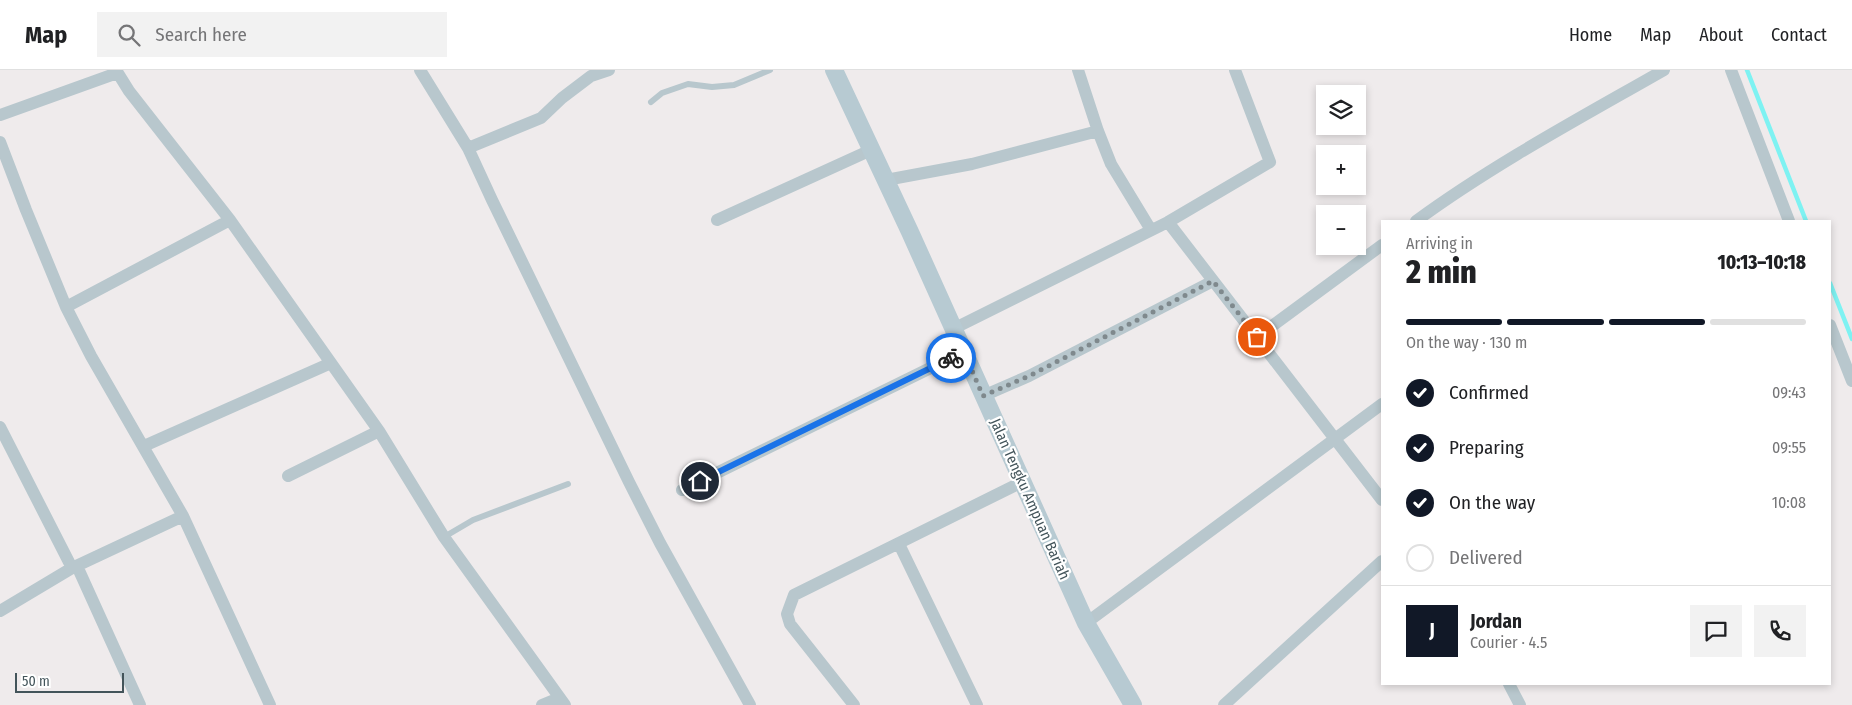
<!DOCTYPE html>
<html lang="en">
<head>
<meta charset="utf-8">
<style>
  :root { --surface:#fff; --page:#f2f2f2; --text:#202124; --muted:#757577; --line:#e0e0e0; --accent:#111827 }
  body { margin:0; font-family:"Fira Sans Condensed",sans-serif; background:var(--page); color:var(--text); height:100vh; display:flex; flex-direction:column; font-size:19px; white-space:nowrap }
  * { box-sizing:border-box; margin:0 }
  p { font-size:16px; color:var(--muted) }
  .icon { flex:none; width:28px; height:28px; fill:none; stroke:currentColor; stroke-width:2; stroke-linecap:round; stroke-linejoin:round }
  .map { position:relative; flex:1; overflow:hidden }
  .panel { position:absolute; left:1381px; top:150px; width:450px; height:465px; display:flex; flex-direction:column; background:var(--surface); border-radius:0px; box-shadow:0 2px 8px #0003 }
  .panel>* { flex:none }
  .buttons { position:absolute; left:1316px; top:15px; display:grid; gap:10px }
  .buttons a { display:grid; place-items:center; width:50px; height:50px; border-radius:0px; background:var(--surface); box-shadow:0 2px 8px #0003; font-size:25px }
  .scale { position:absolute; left:15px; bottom:12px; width:109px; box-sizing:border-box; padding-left:5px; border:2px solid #43545a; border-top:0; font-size:14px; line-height:18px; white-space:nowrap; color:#43545a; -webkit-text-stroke:4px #fff; paint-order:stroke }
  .pin { position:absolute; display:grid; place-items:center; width:42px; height:42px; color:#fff; margin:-21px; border:2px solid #fff; border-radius:50%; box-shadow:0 1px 5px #0007 }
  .courier { position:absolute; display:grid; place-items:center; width:50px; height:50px; margin:-25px; border:4px solid #1a73e8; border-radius:50%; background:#fff; color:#222; box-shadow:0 1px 6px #0007 }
  .headline em { font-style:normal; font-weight:800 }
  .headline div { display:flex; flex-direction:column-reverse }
  .headline { display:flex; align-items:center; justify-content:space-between; height:85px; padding:0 25px }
  h1 { font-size:32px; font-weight:800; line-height:38px }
  .bar { display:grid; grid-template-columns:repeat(4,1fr); gap:8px 5px; align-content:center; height:60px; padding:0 25px }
  .bar i { height:6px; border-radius:4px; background:var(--line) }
  .bar .on { background:var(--accent) }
  .bar p { grid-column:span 4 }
  .line { display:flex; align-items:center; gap:12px; padding:0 25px; border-top:1px solid var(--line) }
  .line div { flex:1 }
  .round { display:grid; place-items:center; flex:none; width:52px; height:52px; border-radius:0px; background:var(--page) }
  ol { padding:0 25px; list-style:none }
  li { display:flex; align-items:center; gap:15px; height:55px }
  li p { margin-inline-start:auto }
  li .icon { padding:5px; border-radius:50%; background:var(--accent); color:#fff; stroke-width:4 }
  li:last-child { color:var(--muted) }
  li i { width:28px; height:28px; border:2px solid var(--line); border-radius:50% }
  header { display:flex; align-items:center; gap:30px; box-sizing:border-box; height:70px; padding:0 25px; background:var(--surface); border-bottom:1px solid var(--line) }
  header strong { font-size:24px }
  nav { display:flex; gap:28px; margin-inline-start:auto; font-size:18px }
  .search { width:350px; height:45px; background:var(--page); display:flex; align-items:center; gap:12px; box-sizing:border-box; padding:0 18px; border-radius:0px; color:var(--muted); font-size:19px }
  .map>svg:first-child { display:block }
</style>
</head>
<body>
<header>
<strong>Map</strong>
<div class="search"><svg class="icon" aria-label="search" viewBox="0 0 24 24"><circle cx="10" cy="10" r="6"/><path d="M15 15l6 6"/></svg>Search here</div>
<nav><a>Home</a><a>Map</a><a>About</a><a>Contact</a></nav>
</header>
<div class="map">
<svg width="1852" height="635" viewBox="0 0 1852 635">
  <rect width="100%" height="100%" fill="#efebec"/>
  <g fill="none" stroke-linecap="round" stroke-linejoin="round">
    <path stroke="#7ef2f2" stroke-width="4.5" d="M1747,0l59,151
      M1830,213l22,56"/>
    <path stroke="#b8c7cd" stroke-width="6" d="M651,32l11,-9 26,-9 24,3 22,-2 36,-15
      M444,467l29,-17 95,-36"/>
    <path stroke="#b8c7cd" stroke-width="12" d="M116,0l13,21 101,129 149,211 65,106 121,168
      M420,0l48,78 24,52 137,282 31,61 90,162
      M1078,0l20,61 13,33 40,66
      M1731,0l58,151
      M0,45l117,-42
      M0,72l26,68 40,97 25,49 92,160 87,189
      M468,78l73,-30 21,-20 29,-22 18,-6
      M886,110l86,-16 126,-33
      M717,150l154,-70
      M1416,151c78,-57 164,-103 248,-151
      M1168,152l214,278
      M66,237l164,-87
      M1830,255l22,56
      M953,259l215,-107 102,-60 -35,-92
      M1257,267l125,-92
      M983,326l46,-20 184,-95
      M0,357l72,141
      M144,376l187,-83
      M288,406l91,-45
      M682,420l281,-138
      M899,474l78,161
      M77,496l63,139
      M0,541l72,-43 111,-52
      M1086,553l296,-219
      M1509,614l11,21
      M542,635l17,-7
      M854,635l-64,-81 -3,-10 7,-19 228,-113
      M1224,635l158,-144"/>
    <path stroke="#b7cad2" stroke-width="18" d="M834,0l76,162 176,391 47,82"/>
  </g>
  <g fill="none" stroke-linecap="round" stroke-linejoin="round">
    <path stroke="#7f898d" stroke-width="5" stroke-dasharray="0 9" d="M951,288l13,-6 19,44 46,-20 184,-95 44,56"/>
    <path stroke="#1a73e8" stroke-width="6" d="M700,411l251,-123"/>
  </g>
  <g text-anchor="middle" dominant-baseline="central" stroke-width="4.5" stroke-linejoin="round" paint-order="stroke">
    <g font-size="15" fill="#43545a" stroke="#fff">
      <text transform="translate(1030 429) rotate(66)">Jalan Tengku Ampuan Bariah</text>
    </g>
  </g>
</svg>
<div class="buttons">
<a><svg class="icon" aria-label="layers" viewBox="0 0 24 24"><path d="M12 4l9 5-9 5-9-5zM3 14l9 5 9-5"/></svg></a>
<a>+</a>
<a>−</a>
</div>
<div class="scale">50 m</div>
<div class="pin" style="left:1257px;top:267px;background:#ea580c"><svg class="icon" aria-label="bag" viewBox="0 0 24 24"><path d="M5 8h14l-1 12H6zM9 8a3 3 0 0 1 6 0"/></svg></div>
<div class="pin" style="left:700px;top:411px;background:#1f2937"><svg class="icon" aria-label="home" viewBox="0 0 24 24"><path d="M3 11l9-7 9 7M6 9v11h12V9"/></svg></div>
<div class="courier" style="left:951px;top:288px"><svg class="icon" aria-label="bike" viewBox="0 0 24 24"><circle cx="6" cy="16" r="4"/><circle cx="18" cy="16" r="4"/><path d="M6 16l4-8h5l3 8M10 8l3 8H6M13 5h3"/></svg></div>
<section class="panel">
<div class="headline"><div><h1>2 min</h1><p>Arriving in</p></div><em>10:13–10:18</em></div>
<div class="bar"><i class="on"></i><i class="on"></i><i class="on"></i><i></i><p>On the way · 130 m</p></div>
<ol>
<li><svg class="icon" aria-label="check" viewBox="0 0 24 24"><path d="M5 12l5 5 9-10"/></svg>Confirmed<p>09:43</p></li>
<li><svg class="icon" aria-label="check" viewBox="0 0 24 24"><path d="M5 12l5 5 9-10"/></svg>Preparing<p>09:55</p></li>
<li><svg class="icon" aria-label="check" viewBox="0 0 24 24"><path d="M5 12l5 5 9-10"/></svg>On the way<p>10:08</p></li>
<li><i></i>Delivered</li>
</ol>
<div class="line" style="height:90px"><b class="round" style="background:var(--accent);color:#fff">J</b><div><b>Jordan</b><p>Courier · 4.5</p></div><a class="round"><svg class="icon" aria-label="chat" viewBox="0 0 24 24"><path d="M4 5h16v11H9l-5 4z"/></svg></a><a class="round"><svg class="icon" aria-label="phone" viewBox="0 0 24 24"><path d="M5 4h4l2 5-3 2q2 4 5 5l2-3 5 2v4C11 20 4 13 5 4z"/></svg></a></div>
</section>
</div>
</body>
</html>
